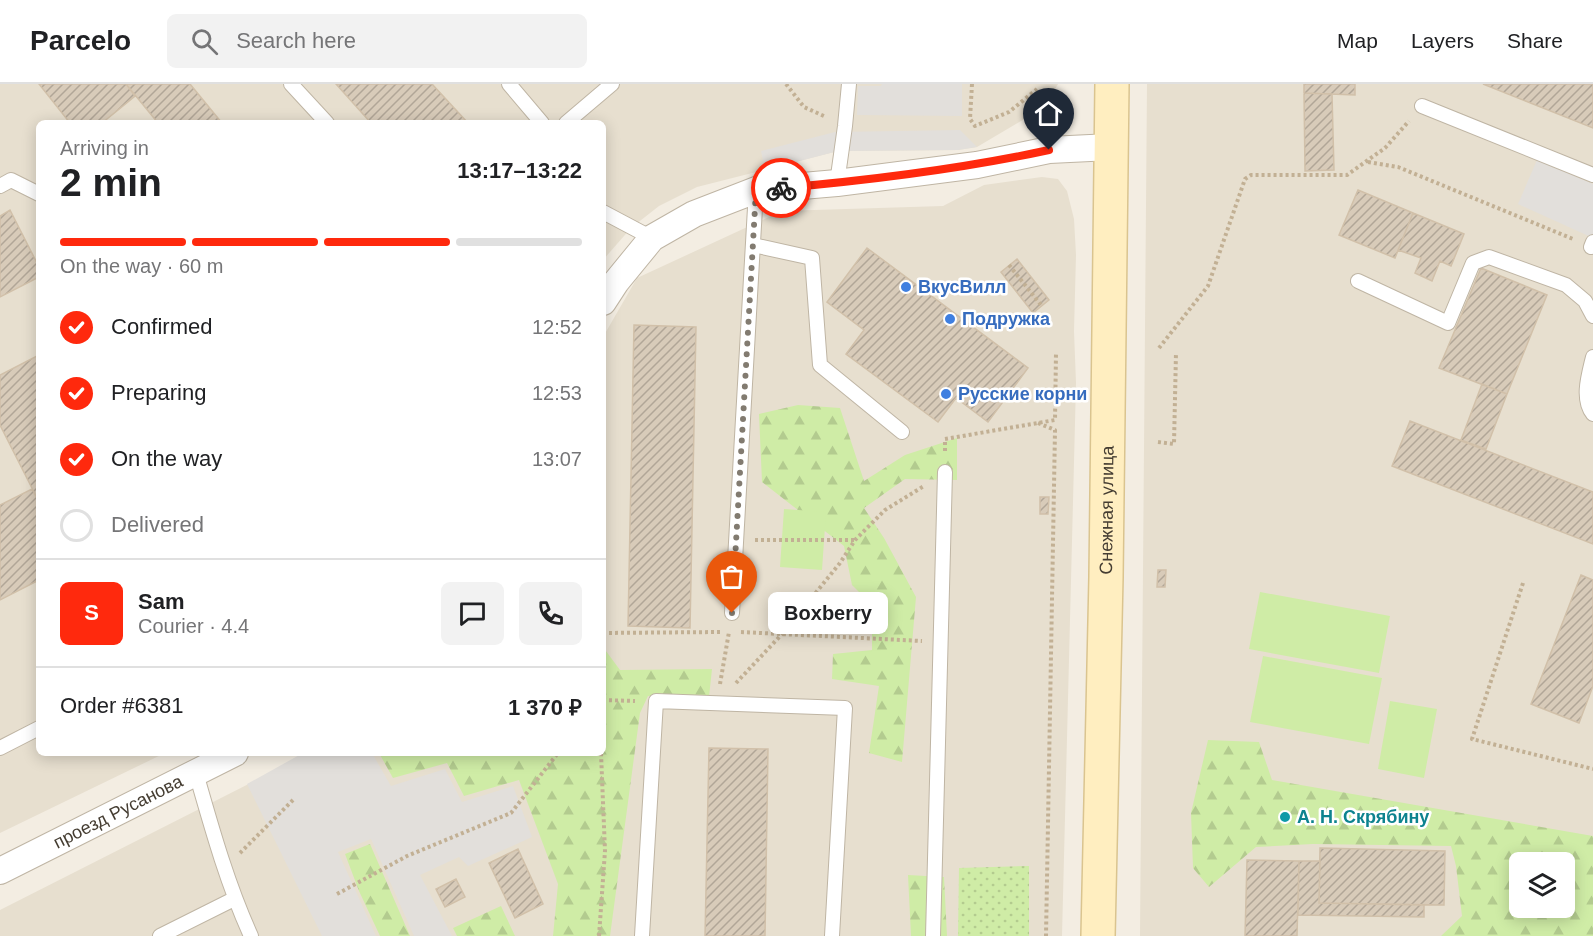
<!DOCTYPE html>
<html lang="en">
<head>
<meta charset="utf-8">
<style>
  :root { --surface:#fff; --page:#f2f2f2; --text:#202124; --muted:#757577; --line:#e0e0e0; --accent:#ff290d }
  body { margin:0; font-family:Arial,sans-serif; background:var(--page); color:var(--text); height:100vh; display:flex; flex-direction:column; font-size:22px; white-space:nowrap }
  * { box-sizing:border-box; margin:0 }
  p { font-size:20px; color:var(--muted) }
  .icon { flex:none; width:33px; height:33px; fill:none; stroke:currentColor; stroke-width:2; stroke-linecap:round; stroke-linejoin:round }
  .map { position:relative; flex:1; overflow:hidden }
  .panel { position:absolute; left:36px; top:36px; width:570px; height:636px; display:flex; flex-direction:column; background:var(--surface); border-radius:9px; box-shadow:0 3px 15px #0003 }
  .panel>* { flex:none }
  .fabs { position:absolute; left:1509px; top:768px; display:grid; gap:12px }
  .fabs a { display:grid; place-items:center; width:66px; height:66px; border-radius:9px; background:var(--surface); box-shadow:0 3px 15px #0003; font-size:30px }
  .pin { position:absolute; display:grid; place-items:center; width:51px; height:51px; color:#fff; margin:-62px -26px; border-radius:50% 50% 50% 0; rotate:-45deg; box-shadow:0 0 6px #0007 }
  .pin .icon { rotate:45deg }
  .courier { position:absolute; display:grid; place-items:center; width:60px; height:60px; margin:-30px; border:4px solid #ff290d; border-radius:50%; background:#fff; color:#222; box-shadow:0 2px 8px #0007 }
  .bubble { position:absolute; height:42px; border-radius:9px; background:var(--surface); box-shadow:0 3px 15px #0003; font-size:20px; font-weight:800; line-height:42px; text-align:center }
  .headline em { font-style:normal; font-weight:800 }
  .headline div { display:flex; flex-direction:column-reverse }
  .headline { display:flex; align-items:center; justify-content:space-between; height:102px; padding:0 24px }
  h1 { font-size:39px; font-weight:800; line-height:45px }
  .bar { display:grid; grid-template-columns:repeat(4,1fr); gap:9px 6px; align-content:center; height:72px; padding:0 24px }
  .bar i { height:8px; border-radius:4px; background:var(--line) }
  .bar .on { background:var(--accent) }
  .bar p { grid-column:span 4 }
  .line { display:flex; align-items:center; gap:15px; padding:0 24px; border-top:2px solid var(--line) }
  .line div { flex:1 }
  .round { display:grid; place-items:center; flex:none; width:63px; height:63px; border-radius:9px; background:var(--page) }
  ol { padding:0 24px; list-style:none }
  li { display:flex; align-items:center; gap:18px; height:66px }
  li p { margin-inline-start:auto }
  li .icon { padding:6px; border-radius:50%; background:var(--accent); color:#fff; stroke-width:4 }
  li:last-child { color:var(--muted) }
  li i { width:33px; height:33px; border:3px solid var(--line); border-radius:50% }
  header { display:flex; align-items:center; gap:36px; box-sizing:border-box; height:84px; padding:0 30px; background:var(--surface); border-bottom:2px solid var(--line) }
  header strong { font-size:28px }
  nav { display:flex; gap:33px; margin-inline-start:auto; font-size:21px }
  .search { width:420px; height:54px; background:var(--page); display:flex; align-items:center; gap:15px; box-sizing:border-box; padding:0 21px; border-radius:9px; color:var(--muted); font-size:22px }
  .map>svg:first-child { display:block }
</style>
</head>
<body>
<header>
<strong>Parcelo</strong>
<div class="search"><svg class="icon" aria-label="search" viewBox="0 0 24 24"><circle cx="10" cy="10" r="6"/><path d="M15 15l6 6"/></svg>Search here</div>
<nav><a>Map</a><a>Layers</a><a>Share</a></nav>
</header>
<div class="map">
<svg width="1593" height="852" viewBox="0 0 1593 852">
  <defs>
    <pattern id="grass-dots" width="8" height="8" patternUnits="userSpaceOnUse" patternTransform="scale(1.5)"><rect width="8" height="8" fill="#cfeca6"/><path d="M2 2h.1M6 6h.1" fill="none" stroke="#b3cb8f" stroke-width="1.8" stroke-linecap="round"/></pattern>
    <pattern id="forest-firs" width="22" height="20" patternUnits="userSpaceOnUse" patternTransform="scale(1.5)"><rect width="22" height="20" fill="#cfeca6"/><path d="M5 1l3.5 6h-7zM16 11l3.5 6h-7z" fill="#b3cb8f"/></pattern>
    <pattern id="building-hatch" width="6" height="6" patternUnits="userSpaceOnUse" patternTransform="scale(1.5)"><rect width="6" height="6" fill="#d8cbb9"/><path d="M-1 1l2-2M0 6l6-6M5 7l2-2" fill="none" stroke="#b1a697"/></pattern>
  </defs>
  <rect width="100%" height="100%" fill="#f3ede2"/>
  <path fill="#e7dfcf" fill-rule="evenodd" d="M0,0h1058l-6,11 -26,23 -49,29 -19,3 -120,1 -141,36 -38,19 -28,22 -28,32v-137h-564v630h126l-165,80z
    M1147,0h446v852h-453zM1520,778h44v46h-44z
    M1042,93l16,2 9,12 7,28 2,36 -2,76 2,52 -14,553h-1062v-26l310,-157h293v-416l34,-59 145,-67 161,-5 41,-21z"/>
  <path fill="url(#grass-dots)" d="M1029,782v70h-71l1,-68z"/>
  <path fill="url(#forest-firs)" fill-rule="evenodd" d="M798,321l42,3 24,73 41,-26 52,-17v42l-52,-1 -41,29 20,30 32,59 -14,165 -33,-9 10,-67 -47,-7 1,-25 39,-4v-45l-20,-20 -8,-39 -82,-64 -3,-68z
    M603,563l17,23 92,-1 -3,28 -61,-1 -8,17 -30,223h-57l5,-52 -39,-104 -55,16 -17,-33 -54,15 -14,-25h224z
    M1208,656l51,2 13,38 321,56v100h-152l21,-20 -6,-50 -5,-20 -138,-2 -57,3 -47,40 -16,-19 -2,-55zM1520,778h44v46h-44z
    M370,760l40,92h-30l-21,-45 -14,-37z
    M908,791l36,2 3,59h-36z
    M501,822l14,30h-58l-4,-8z"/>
  <path fill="#cfeca6" d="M784,425l42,3 -4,58 -42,-3z
    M1260,508l130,24 -11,57 -130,-24z
    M1263,572l119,22 -13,66 -119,-22z
    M1390,617l47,8 -13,69 -46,-9z"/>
  <path fill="#e2dfdb" d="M882,0h80v32l-105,-1 1,-29h23z
    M960,46l17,17 -19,3 -120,1 -73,19 -4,-19 74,-19z
    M1537,76l56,24v54l-75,-34z
    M303,669h69l19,33 54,-17 17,33 51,-16 19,51 -64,29 -9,-9 -39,18 32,61h-38l-43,-97 -33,13 38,84h-54l-75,-152z"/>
  <path fill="url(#building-hatch)" stroke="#d1c0a9" stroke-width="1.5" d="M39,0h87l9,12 -33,27h-32z
    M126,0h64l32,39h-64z
    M336,0h96l36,39h-97z
    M1304,0h51v11l-51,-2z
    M1483,0h110v44z
    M1304,9l28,1 2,76 -29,1z
    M1358,106l55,23 -18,45 -56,-23z
    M10,126l29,57v10l-39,20v-81z
    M1413,129l51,21 -13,32 -11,-5 -8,20 -17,-8 6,-15 -23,-8z
    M867,164l161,120 -40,54 -32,-24 -18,24 -92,-68 18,-24 -37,-28z
    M1017,175l32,41 -16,13 -32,-41z
    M1481,184l66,27 -40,99 -68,-26z
    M634,241l62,2 -6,301 -62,-2z
    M39,271v147l-39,-77v-50z
    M1482,300l25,10 -21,55 -25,-9z
    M1410,337l183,71v52l-201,-78z
    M32,405l7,13v78l-39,20v-95z
    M1040,413h9l-1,17h-8z
    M1158,486h8l-1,17h-8z
    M1581,491l12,5v106l-14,37 -48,-19z
    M709,664l59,1 -3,187h-60z
    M1320,764l125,3 -1,54 -125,-2z
    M518,765l25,55 -28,14 -26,-55z
    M1247,776l52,1 -2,75h-52z
    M1299,777h21l-1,42 105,2v12l-126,-2z
    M456,795l9,18 -20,10 -9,-18z"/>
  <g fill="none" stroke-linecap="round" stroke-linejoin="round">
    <g stroke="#bfb5a4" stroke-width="16">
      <path id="service" d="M291,0l36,39
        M509,0l33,39
        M1422,22l171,69
        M566,39l46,-39
        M837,99l8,-57 4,-42
        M0,102l11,-6 28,14
        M603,128l49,26
        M753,161l59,13 8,107 82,67
        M1591,163l2,-5
        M1358,197l90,42 25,-60 16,-6 77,28 19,16 8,15
        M1593,273c-4,17 -12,42 0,57
        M732,529l24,-423
        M0,664l39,-20
        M196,689c16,56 31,110 55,163
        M160,852l74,-37
        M642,852l14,-235 189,7 -13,228
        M933,852l12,-464"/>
    </g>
    <g stroke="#bfb5a4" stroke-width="28">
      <g id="minor">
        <path d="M603,218l13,-20 36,-44 42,-24 62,-24 81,-7 140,-18 72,-15 62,-3"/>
        <path id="s1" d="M0,787l235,-118"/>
      </g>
    </g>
    <g stroke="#dac48f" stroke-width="36">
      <g id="secondary">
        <path id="s2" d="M1098,852l8,-359 6,-493"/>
      </g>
    </g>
    <path stroke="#c2b094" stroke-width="4" stroke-dasharray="3 3" stroke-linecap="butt" d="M786,0l18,23 22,10
      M972,0l-2,35 5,7 34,-14 28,-23
      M1368,78l30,5 175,72
      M1009,181l32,40
      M1159,264l49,-62 37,-107 6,-4h96l38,-27 24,-27
      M1038,339l17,7 -9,506
      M1158,358l16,2 2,-91
      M945,367v-12l110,-19 1,-67
      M755,456h100
      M1523,499l-51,156 121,30
      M741,548l181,9
      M603,549l118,-1
      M736,599l47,-50 57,-70 15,-23 30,-30 39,-24
      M720,600l9,-52
      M603,616l32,1
      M240,769l53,-53
      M337,810l70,-38 104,-43 47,-60
      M599,852l6,-85 -4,-98"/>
    <use href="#service" stroke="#fff" stroke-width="14"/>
    <use href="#minor" stroke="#fff" stroke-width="26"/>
    <use href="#secondary" stroke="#ffeec0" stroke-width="33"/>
  </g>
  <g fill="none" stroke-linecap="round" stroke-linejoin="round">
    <path stroke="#827b70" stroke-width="6" stroke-dasharray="0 10.8" d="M732,529l24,-423 25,-2"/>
    <path stroke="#ff290d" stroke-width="8" d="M781,104c91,-8 180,-19 268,-38"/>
  </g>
  <g fill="#3f7fe0" stroke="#fff" stroke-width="2">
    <circle cx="906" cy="203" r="6"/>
    <circle cx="950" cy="235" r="6"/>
    <circle cx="946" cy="310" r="6"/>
  </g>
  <circle fill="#0f9aa8" stroke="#fff" stroke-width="2" cx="1285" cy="733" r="6"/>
  <g text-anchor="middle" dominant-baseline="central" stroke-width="5" stroke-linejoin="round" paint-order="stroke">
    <g font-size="18" font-weight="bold" fill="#366cbe" stroke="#fff" text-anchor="start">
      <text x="918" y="203">ВкусВилл</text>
      <text x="962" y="235">Подружка</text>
      <text x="958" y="310">Русские корни</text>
    </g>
    <g font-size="18" fill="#453d32" stroke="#fff">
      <text stroke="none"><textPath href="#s2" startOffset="426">Снежная улица</textPath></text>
      <text stroke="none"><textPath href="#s1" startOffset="132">проезд Русанова</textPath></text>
    </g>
    <g font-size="18" font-weight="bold" fill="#0d838f" stroke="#fff" text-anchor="start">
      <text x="1297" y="733">А. Н. Скрябину</text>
    </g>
  </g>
</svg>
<div class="fabs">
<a><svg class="icon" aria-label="layers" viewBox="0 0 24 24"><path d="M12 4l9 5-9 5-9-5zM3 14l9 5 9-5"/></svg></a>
</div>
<div class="pin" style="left:732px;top:529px;background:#ea580c"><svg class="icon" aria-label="bag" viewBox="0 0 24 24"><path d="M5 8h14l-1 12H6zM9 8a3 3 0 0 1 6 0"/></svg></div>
<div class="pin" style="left:1049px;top:66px;background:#1f2937"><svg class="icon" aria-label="home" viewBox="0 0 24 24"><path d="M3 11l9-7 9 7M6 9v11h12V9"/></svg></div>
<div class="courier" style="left:781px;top:104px"><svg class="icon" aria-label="bike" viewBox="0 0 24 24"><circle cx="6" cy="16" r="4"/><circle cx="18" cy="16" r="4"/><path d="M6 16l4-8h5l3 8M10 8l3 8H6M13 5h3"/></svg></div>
<div class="bubble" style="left:768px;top:508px;width:120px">Boxberry</div>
<section class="panel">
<div class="headline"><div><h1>2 min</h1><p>Arriving in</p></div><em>13:17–13:22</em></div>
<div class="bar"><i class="on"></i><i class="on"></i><i class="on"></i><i></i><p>On the way · 60 m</p></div>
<ol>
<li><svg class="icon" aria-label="check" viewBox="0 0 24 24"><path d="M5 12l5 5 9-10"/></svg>Confirmed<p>12:52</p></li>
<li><svg class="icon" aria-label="check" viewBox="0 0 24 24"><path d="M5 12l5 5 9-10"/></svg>Preparing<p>12:53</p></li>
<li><svg class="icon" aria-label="check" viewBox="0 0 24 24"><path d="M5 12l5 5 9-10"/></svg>On the way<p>13:07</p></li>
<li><i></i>Delivered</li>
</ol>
<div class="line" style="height:108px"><b class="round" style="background:var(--accent);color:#fff">S</b><div><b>Sam</b><p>Courier · 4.4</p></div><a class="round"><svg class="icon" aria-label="chat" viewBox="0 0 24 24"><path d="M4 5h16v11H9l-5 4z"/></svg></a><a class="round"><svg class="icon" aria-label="phone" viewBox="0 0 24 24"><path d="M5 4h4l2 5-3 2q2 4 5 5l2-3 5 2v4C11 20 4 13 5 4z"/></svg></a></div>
<div class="line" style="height:78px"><div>Order #6381</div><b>1 370 ₽</b></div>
</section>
</div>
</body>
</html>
